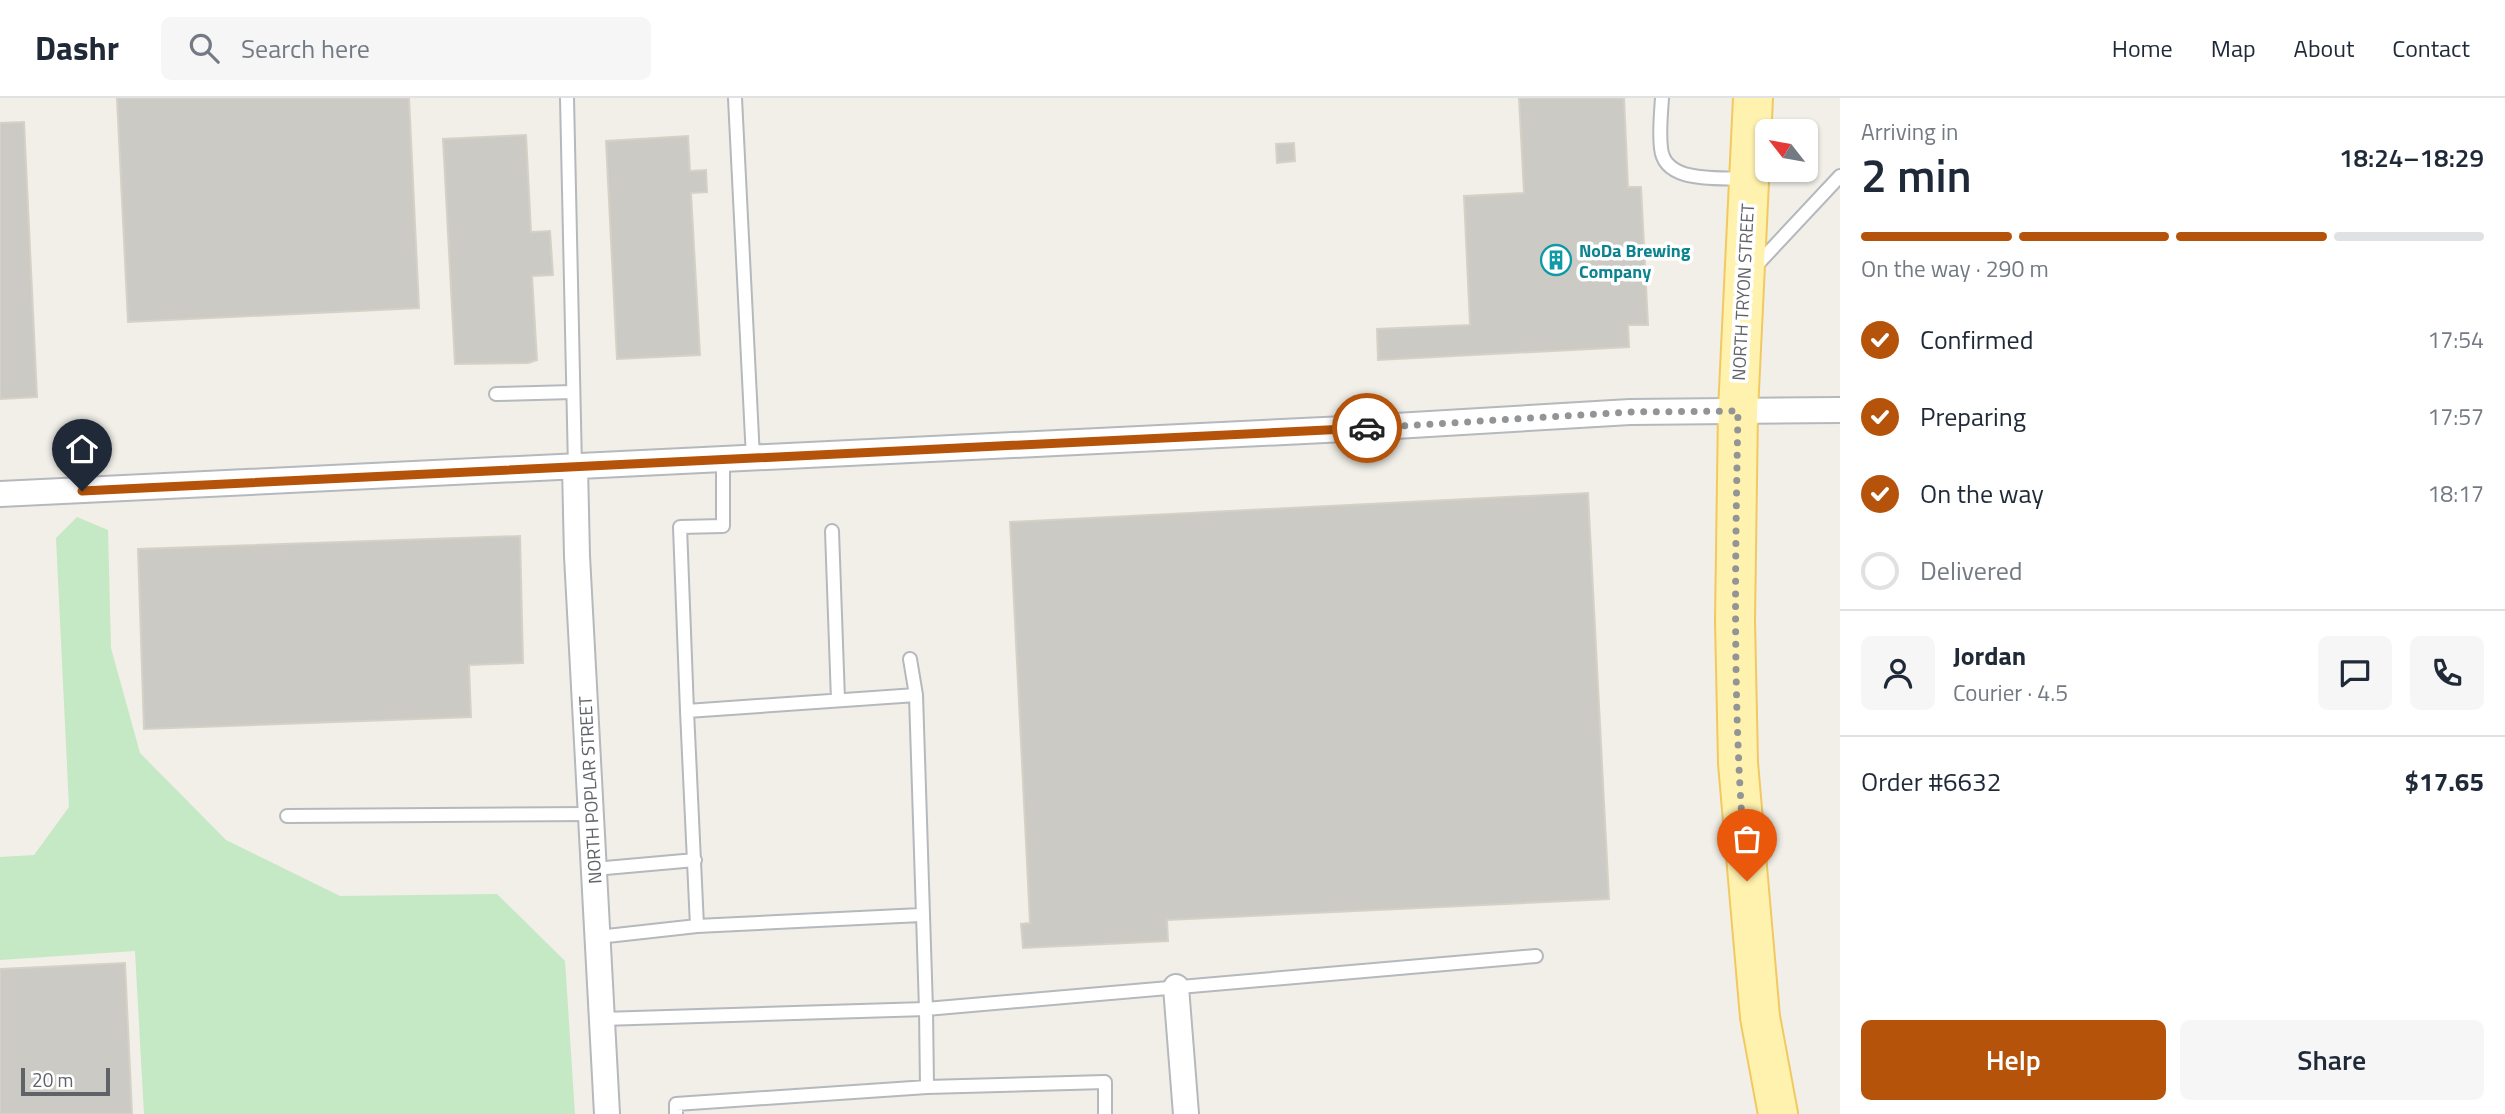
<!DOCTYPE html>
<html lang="en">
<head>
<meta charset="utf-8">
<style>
  :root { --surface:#fff; --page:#f6f6f7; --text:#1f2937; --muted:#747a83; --line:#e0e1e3; --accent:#b45309 }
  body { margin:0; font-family:"Titillium Web",sans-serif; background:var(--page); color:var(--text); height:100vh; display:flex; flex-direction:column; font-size:26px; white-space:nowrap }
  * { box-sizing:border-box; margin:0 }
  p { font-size:23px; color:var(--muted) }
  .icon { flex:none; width:38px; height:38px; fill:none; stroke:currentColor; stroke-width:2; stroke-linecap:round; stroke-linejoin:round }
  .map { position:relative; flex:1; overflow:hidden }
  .sheet { display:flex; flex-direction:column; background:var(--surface); width:665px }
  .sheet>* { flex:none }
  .needle { width:46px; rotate:301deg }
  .tools { position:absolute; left:1755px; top:21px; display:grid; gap:14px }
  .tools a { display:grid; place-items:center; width:63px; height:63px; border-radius:10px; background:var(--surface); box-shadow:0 2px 5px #0004; font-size:35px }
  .scale { position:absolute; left:21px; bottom:18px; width:89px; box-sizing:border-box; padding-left:7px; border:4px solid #5f6368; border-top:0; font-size:19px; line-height:24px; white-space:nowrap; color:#5f6368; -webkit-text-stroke:5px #fff; paint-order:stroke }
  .pin { position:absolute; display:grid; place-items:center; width:60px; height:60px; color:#fff; margin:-72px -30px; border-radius:50% 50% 50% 0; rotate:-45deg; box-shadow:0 0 7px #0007 }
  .pin .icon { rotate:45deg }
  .courier { position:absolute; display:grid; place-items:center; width:70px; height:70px; margin:-35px; border:5px solid #b45309; border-radius:50%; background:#fff; color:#222; box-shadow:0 2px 9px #0007 }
  .summary em { font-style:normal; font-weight:600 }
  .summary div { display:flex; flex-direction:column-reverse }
  .summary { display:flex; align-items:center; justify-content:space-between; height:119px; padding:0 21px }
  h1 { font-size:46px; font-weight:600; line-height:52px }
  .bar { display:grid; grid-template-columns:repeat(4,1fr); gap:10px 7px; align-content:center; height:84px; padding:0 21px }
  .bar i { height:9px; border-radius:5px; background:var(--line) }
  .bar .selected { background:var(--accent) }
  .bar p { grid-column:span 4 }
  .line { display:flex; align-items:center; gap:18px; padding:0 21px; border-top:2px solid var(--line) }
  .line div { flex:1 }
  .round { display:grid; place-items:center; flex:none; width:74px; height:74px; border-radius:10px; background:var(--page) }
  ol { padding:0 21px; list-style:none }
  li { display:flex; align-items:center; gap:21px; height:77px }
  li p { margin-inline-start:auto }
  li .icon { padding:7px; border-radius:50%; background:var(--accent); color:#fff; stroke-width:4 }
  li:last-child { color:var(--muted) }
  li i { width:38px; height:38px; border:4px solid var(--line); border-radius:50% }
  .action { display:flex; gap:14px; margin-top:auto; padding:14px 21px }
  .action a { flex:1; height:80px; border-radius:10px; background:var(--accent); color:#fff; font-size:28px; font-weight:600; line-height:80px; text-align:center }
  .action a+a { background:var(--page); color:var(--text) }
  header { display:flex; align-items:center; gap:42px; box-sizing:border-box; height:98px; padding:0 35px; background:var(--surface); border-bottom:2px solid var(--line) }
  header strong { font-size:33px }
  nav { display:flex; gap:38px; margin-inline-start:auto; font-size:24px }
  .search { width:490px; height:63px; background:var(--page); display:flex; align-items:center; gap:18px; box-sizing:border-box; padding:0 24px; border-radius:10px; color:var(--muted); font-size:26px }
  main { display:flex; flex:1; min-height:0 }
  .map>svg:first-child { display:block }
</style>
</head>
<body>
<header>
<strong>Dashr</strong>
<div class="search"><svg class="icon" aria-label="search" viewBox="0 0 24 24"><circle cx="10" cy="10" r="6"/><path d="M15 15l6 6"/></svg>Search here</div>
<nav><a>Home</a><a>Map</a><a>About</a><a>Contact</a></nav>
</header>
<main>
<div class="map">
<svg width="1840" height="1016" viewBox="0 0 1840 1016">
  <rect width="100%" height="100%" fill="#f1efe8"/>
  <path fill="#c5e8c5" d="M77,419l31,13 3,118 29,105 86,87 114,56 157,-2 68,67 10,153h-431l-9,-163 -135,9v-103l34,-2 35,-48 -13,-269z"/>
  <path fill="#cccac5" stroke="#d6d1c6" stroke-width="2" d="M117,0h292l10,210 -291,14z
    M1519,0h105l4,89h13l7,138h-20l1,22 -251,13 -1,-31 93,-4 -6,-129 60,-3z
    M24,24l13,275 -37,2v-276z
    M526,37l5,97 19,-1 3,44 -21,1 5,84 -9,3 -73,1 -12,-225z
    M688,38l2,35 16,-1 1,22 -16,1 9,162 -83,4 -11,-218z
    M1294,45l1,18 -18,2 -1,-19z
    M1588,395l21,406 -442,21 1,21 -145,7 -2,-24 9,-1 -20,-401z
    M520,438l3,127 -54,2 2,52 -327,12 -6,-180z
    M125,865l7,151h-132v-145z"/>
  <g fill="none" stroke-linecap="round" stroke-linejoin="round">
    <g stroke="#b5b8bc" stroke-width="16">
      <path id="service" d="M567,0l8,369
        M735,0l18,360
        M1662,0c-1,16 -3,34 -1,50 3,36 57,29 83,31
        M1754,170l86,-92
        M496,296l77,-2
        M723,362v66l-43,1 7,184 229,-16
        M832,433l6,169
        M687,613l10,215 224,-11
        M287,718l304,-2
        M594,771l101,-9
        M598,839l99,-11
        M602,921l324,-10 -10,-314 -6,-36
        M927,989l-1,-78 610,-53
        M676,1016v-10l251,-17 178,-5v32"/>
    </g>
    <g stroke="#b5b8bc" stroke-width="28">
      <path id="minor" d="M575,369l2,89 30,558
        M0,396l1345,-65 285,-17 210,-2
        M1176,889l10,127"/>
    </g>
    <g stroke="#f2c960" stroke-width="42">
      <path id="primary" d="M1753,0l-15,313 -3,210 3,142 22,254 18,97"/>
    </g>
    <use href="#service" stroke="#fff" stroke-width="12"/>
    <use href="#minor" stroke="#fff" stroke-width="24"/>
    <use href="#primary" stroke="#fff2af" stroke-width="38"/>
  </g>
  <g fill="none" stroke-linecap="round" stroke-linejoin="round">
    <path stroke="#929495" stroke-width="7" stroke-dasharray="0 12.6" d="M1367,330l263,-16 108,-1c-3,157 -6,314 9,470"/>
    <path stroke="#b45309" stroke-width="9" d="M82,393l1285,-63"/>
  </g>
  <defs>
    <g id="building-ring" transform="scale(1.575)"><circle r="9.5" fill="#fff" stroke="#0f9aa8" stroke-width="1.5"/><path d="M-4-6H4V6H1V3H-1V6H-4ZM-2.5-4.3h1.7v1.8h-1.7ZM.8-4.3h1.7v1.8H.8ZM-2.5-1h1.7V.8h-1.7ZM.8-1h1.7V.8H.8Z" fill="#0f9aa8"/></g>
  </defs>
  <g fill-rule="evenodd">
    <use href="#building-ring" x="1556" y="162"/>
  </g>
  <g text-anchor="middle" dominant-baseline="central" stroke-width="7" stroke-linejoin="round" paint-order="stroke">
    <g font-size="18" font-weight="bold" fill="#0d838f" stroke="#fff" text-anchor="start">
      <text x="1579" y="152">NoDa Brewing<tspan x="1579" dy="21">Company</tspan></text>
    </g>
    <g font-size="18" fill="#5f6368" stroke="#fff">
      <text transform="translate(1743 194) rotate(-87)">NORTH TRYON STREET</text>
      <text transform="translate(590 692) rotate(-93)">NORTH POPLAR STREET</text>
    </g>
  </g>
</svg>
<div class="tools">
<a><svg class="needle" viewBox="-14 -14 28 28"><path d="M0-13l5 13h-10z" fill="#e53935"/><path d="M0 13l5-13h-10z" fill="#747a83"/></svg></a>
</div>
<div class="scale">20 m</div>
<div class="pin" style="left:1747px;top:783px;background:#ea580c"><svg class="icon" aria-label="bag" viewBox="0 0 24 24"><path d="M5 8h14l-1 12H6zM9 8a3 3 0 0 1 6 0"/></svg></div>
<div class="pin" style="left:82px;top:393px;background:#1f2937"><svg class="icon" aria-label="home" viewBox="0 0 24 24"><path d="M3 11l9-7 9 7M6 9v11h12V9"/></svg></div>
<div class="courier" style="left:1367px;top:330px"><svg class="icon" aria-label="car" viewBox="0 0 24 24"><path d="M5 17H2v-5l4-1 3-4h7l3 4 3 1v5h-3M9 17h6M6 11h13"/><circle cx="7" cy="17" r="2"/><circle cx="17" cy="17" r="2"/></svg></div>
</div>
<section class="sheet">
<div class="summary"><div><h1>2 min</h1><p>Arriving in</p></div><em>18:24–18:29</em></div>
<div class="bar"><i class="selected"></i><i class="selected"></i><i class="selected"></i><i></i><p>On the way · 290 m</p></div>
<ol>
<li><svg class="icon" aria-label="check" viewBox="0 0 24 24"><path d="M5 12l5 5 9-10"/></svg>Confirmed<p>17:54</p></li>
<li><svg class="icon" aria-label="check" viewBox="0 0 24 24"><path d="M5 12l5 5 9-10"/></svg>Preparing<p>17:57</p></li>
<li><svg class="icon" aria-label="check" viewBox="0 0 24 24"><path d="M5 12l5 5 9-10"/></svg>On the way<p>18:17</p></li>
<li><i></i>Delivered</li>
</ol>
<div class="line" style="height:126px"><a class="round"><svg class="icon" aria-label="person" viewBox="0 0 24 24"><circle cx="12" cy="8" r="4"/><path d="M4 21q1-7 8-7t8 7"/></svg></a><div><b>Jordan</b><p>Courier · 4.5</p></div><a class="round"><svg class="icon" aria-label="chat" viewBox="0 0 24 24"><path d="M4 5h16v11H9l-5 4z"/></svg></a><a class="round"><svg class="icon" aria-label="phone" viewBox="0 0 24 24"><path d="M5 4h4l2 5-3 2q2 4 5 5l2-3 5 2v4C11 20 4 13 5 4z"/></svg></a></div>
<div class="line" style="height:91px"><div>Order #6632</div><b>$17.65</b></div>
<div class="action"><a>Help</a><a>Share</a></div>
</section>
</main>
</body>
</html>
